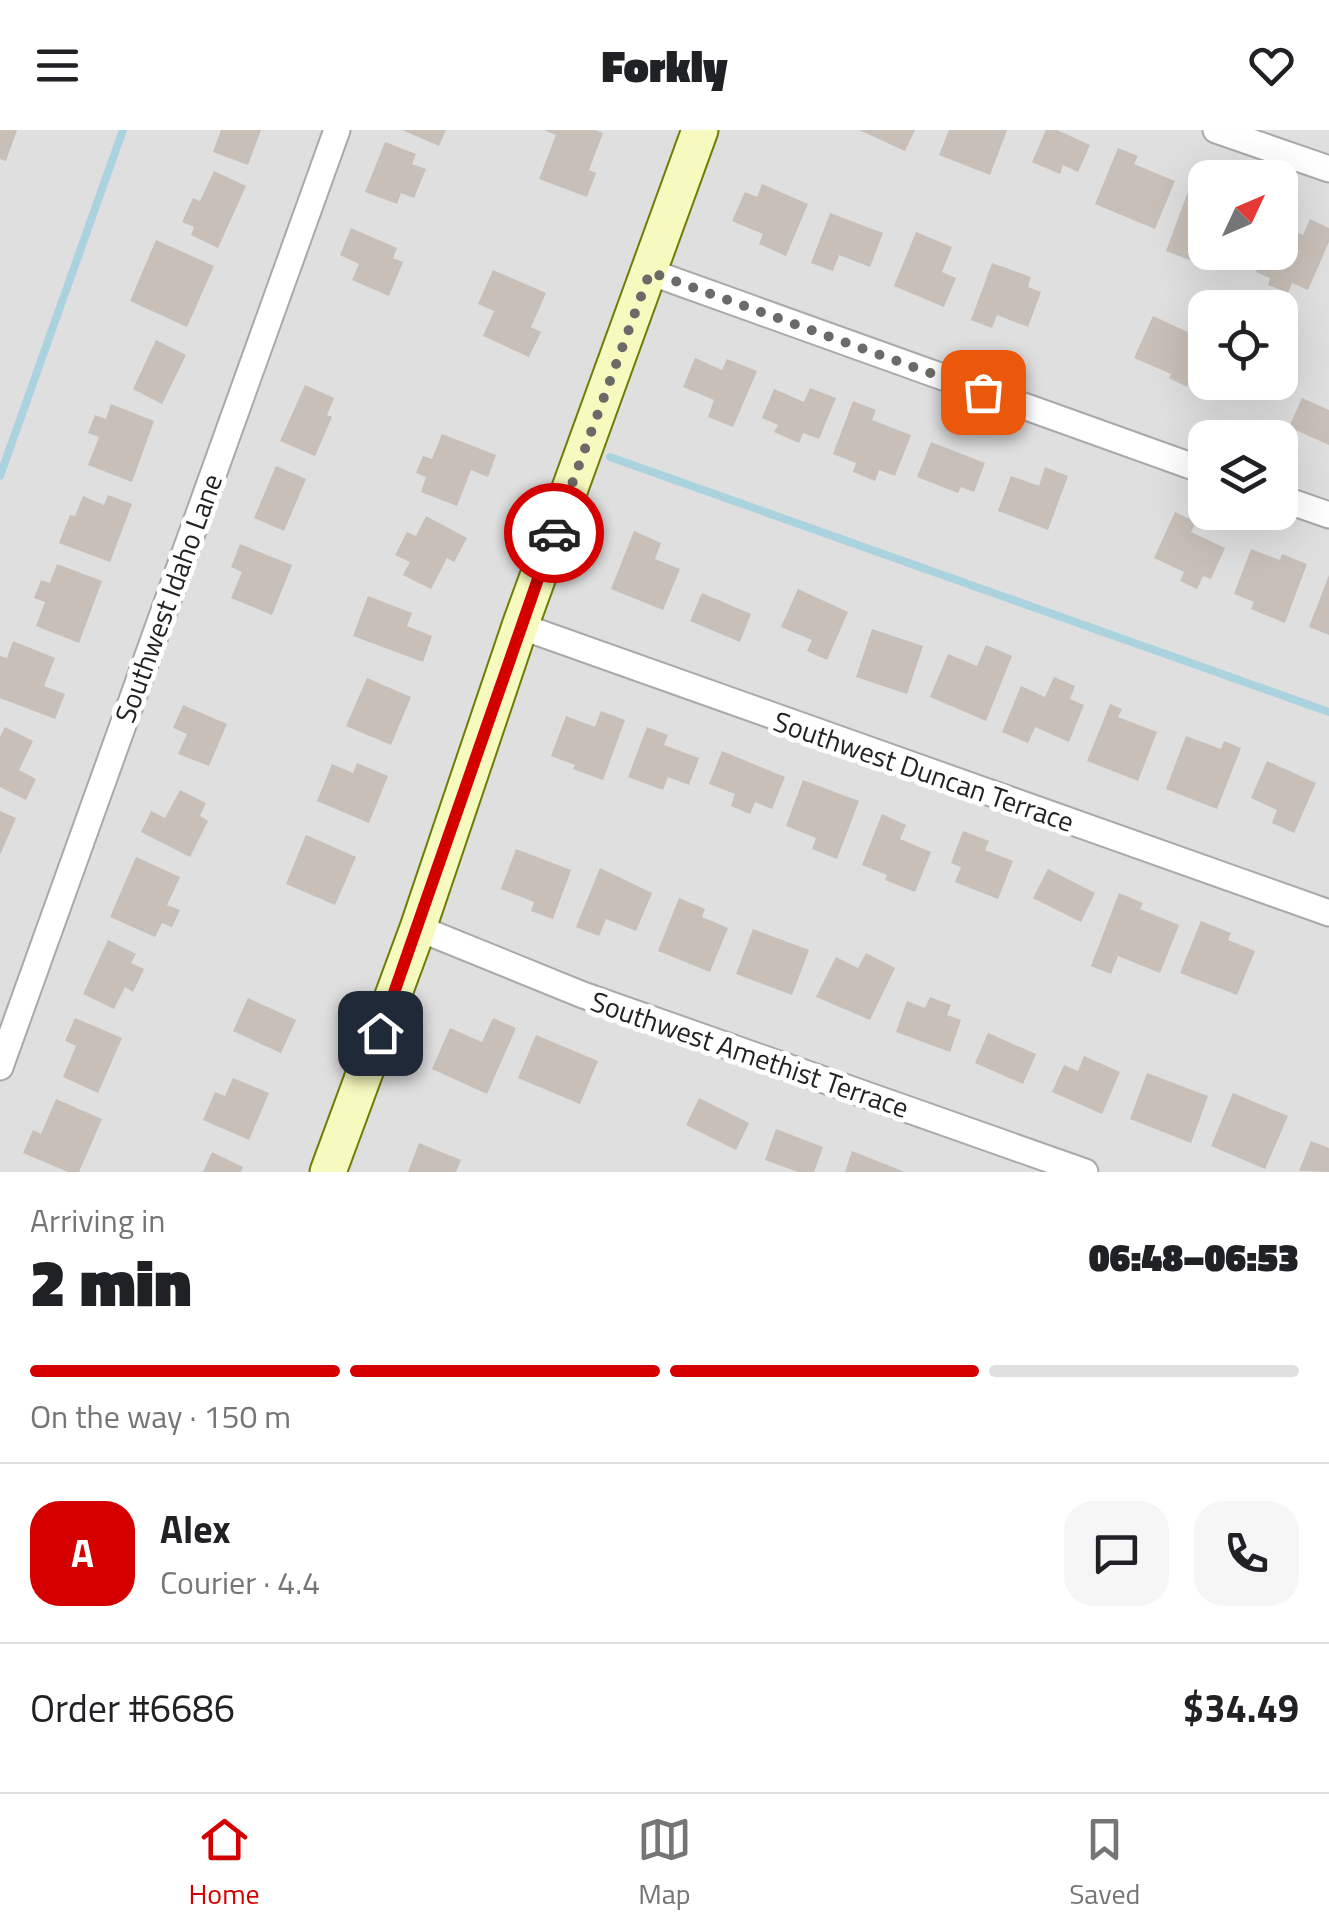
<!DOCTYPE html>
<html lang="en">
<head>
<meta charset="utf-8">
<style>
  :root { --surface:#fff; --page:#f6f6f6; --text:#202124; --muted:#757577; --line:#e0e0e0; --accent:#d40000 }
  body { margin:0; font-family:"Titillium Web",sans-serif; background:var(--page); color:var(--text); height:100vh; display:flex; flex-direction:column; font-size:38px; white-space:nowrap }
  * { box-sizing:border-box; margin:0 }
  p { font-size:32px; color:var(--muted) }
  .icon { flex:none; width:55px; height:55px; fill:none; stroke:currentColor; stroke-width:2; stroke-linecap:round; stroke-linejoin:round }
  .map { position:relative; height:1042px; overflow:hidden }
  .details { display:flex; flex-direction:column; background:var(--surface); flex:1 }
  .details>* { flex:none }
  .needle { width:65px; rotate:46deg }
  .tools { position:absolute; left:1188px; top:30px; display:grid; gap:20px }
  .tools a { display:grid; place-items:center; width:110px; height:110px; border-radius:20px; background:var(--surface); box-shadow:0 10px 40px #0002; font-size:50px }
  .pin { position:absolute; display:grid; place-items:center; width:85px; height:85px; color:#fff; margin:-42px; border-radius:20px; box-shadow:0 5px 15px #0006 }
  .courier { position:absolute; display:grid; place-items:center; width:100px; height:100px; margin:-50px; border:8px solid #d40000; border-radius:50%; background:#fff; color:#222; box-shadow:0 2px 12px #0007 }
  .summary em { font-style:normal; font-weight:800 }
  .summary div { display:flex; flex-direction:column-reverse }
  .summary { display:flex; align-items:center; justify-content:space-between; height:170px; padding:0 30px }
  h1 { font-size:65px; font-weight:800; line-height:75px }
  .bar { display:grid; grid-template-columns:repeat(4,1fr); gap:15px 10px; align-content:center; height:120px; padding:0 30px }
  .bar i { height:12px; border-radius:8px; background:var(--line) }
  .bar .active { background:var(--accent) }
  .bar p { grid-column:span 4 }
  .line { display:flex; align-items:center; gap:25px; padding:0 30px; border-top:2px solid var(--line) }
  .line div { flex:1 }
  .round { display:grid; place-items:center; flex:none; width:105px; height:105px; border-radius:30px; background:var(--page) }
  header { display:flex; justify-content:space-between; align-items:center; height:130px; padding:0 30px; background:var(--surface); font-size:45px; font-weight:800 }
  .tabs { display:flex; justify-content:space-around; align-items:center; height:140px; border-top:2px solid var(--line); background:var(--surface); font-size:28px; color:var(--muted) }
  .tabs a { display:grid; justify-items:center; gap:5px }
  .tabs .active { color:var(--accent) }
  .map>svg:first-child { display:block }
</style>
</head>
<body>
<header><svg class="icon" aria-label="menu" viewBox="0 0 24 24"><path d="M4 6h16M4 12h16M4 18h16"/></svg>Forkly<svg class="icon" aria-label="heart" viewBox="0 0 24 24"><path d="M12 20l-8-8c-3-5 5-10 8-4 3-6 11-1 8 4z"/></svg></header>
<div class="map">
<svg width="1329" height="1042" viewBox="0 0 1329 1042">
  <rect width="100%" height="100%" fill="#f2efe9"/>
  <path fill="#e0dfdf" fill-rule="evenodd" d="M0,0h1329v1042h-1329zM1205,48h75v74h-75zM1205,178h75v74h-75zM1205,308h75v74h-75z"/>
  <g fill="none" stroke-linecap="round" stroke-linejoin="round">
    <path stroke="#aad3df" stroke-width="8" d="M610,327l719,255
      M0,346l123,-346"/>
  </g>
  <path fill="#c7bfb8" d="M0,0h17l-11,31 -6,-2z
    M221,0h40l-13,35 -35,-13z
    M402,0h44l-7,16z
    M544,0h51l8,3 -14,37 7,3 -9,24 -48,-18 17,-44z
    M859,0h56l-10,21z
    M949,0h58l-17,45 -51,-20z
    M1046,0h11l33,15 -12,27 -15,-7 -3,9 -28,-12z
    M385,12l31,12 -4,10 14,5 -12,29 -13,-5 -4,11 -32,-12z
    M1118,18l20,8 -4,8 41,17 -20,48 -60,-25z
    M214,41l32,15 -28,62 -27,-13 3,-8 -12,-5 11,-24 7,3z
    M1195,43l10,4v67l-3,-1 -7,19 -29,-11z
    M762,54l46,20 -22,52 -27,-12 4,-10 -31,-13 13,-29 12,5z
    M830,83l53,20 -13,34 -31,-12 -6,16 -22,-8z
    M1310,89l19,9v14l-21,48 -16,-7 -4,10 -20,-8 2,-7 -14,-6 8,-20h16v-27l23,10z
    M351,98l46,20 -4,10 10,4 -14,34 -37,-16 7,-16 -19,-9z
    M916,102l36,15 -10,25 14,6 -12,29 -50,-21z
    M156,110l58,26 -27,61 -57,-26z
    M992,133l39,14 -3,10 13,5 -13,35 -31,-12 -5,13 -21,-8z
    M493,140l53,23 -15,34 10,5 -12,25 -46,-21 11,-25 -16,-7z
    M1153,186l52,24 -18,47 -18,-9 2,-4 -37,-16z
    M156,210l30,15 -24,49 -29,-15z
    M695,228l27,12 5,-11 30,12 -24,56 -25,-10 6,-17 -31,-13z
    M305,255l29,13 -7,17 5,2 -17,39 -35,-15z
    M810,258l26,10 -17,41 -16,-6 -4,10 -25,-11 4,-7 -16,-7 12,-29 30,13z
    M1302,268l27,12v35l-40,-18z
    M853,271l23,9 -4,10 39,15 -16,41 -16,-6 -4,11 -22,-9 3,-9 -23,-9z
    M111,274l43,17 -22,61 -44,-17 11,-28 -11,-4 7,-18 11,4z
    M442,304l54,21 -8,22 -17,-7 -14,36 -36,-14 5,-15 -10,-4 7,-17 9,3z
    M931,312l54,21 -11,29 -13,-5 -3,6 -41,-16z
    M276,336l30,13 -22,52 -30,-13z
    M1045,337l23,9 -20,54 -50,-19 13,-35 28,10z
    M108,365l24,9 -22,58 -51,-19 11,-28 5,1 8,-20 21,9z
    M1175,382l21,10 -5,10 34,16 -14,31 -8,-3 -6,13 -17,-8 4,-9 -30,-14z
    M426,386l41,22 -13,24 -7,-4 -16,31 -28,-14 7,-13 -15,-7 12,-23 9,4z
    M634,401l27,12 -6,16 25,10 -17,41 -52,-21z
    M240,414l52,21 -20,50 -41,-17 11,-26 -11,-5z
    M1251,419l29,11 2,-6 25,10 -22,59 -34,-14 3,-7 -20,-8z
    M57,434l45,17 -23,62 -43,-17 9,-24 -11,-4 7,-18 9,3z
    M1329,445v60l-20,-8z
    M798,459l50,23 -21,48 -20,-9 5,-11 -31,-13z
    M702,463l49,21 -11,28 -50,-21z
    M368,466l44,17 -5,13 25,10 -9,26 -70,-26z
    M872,499l51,17 -16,48 -51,-17z
    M13,511l42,17 -11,28 21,8 -10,25 -55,-21v-42l7,2z
    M986,515l26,11 -26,65 -56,-24 18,-43 29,12z
    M1054,547l21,9 -5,13 14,6 -15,37 -34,-15 -7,16 -26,-11 19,-46 24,11z
    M367,548l44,19 -20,48 -45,-19z
    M1110,574l12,5 -4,8 39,15 -19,49 -51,-20z
    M183,575l44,19 -18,42 -31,-12 9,-20 -14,-6z
    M601,581l24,9 -22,60 -30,-11 2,-4 -24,-9 15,-40 29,11z
    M5,597l28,14 -14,29 17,9 -10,21 -26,-13v-50z
    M647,597l21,8 -4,10 35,13 -10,27 -21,-8 -5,13 -35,-13z
    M1186,606l35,13 3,-8 17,7 -24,61 -51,-20z
    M722,621l63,26 -13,32 -17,-7 -5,12 -19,-8 4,-12 -26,-10z
    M1267,631l49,22 -22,50 -22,-10 5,-13 -26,-12z
    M357,633l31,13 -19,47 -52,-22 15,-37 21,9z
    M803,650l56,21 -22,58 -25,-10 4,-11 -30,-12z
    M180,660l26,13 -6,13 8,5 -18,36 -49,-25 10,-21 14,7z
    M0,681l16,7 -16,37z
    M882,684l24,11 -6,14 31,13 -16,40 -30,-12 2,-5 -25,-10z
    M963,701l26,10 -4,9 28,11 -15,38 -43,-17 6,-15 -10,-4z
    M306,705l50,22 -21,48 -49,-21z
    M516,719l55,21 -18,49 -22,-8 3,-9 -33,-13z
    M136,727l44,20 -13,28 13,5 -8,17 -10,-4 -7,14 -45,-20z
    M600,738l52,25 -16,38 -30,-12 -7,17 -23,-9z
    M1048,739l47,24 -14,29 -48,-24z
    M1119,763l24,10 -3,6 39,16 -19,48 -42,-17 -7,18 -20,-8z
    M679,768l26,11 -3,8 26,11 -18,44 -52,-21z
    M1201,791l30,12 -3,7 27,11 -18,44 -57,-22z
    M753,799l56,21 -17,45 -56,-21z
    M108,810l28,14 -5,9 13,6 -11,23 -8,-5 -11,22 -31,-15z
    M866,823l29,15 -25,52 -54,-23 20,-40 22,11z
    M930,867l21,8 -4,10 14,5 -11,32 -54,-20 11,-31 18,7z
    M248,868l48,22 -15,33 -48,-22z
    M75,888l47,20 -24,55 -35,-16 13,-31 -11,-5z
    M493,888l23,10 -29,66 -55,-25 18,-41 32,14z
    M988,903l48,21 -13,30 -48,-21z
    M536,905l62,26 -18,43 -62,-26z
    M1084,926l36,16 -18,42 -50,-22 12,-27 14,6z
    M1147,943l61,23 -17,47 -61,-24z
    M233,948l36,15 -20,47 -46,-20 12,-28 10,4z
    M1233,963l55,23 -23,53 -54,-23z
    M699,968l50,25 -13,27 -50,-25z
    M56,969l46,20 -23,53h-11l-45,-19 10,-23 8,4z
    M776,999l47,18 -9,25h-16l-33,-12z
    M1311,1011l18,7v24l-30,-1z
    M419,1013l42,17 -5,12h-48z
    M852,1021l53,21h-60z
    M212,1022l31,15 -2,5h-38z"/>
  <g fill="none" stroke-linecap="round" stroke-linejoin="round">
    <g stroke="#a9a9a9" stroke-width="29">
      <path id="street" d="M1216,0l113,39
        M650,142l555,199
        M1280,368l49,17
        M520,496l809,287
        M418,798l165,67 502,177
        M0,937l337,-937"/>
    </g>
    <g stroke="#707d05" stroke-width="39">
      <path id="secondary" d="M328,1042l90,-244 102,-302 180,-496"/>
    </g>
    <use href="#street" stroke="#fff" stroke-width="25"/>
    <use href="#secondary" stroke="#f7fabf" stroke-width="35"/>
  </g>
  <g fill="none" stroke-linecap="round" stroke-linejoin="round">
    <path stroke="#6b6a68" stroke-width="10" stroke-dasharray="0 18" d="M554,403l96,-261 333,120"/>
    <path stroke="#d40000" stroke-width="12" d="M380,903l174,-500"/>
  </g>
  <g text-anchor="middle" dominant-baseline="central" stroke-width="10" stroke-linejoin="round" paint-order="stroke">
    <g font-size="28" fill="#222" stroke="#fff">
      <text transform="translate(168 468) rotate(-70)">Southwest Idaho Lane</text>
      <text transform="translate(924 641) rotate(19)">Southwest Duncan Terrace</text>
      <text transform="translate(750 924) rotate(19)">Southwest Amethist Terrace</text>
    </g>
  </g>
</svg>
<div class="tools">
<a><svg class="needle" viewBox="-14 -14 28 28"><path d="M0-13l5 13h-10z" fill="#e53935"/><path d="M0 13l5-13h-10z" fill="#757577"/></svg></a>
<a><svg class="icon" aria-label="locate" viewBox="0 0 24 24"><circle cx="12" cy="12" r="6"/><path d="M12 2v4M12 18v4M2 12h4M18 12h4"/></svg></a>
<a><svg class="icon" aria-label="layers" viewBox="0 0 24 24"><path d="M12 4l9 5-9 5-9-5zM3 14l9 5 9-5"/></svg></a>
</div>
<div class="pin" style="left:983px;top:262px;background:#ea580c"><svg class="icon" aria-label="bag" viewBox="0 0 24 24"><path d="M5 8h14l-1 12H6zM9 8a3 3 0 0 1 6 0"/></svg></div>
<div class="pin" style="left:380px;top:903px;background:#1f2937"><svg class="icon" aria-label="home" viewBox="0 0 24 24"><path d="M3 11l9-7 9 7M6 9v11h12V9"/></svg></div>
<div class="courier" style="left:554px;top:403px"><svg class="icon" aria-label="car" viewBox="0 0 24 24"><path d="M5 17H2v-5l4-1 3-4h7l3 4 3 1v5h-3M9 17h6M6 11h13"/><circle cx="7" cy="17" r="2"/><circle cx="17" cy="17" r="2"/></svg></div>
</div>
<section class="details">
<div class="summary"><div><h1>2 min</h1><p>Arriving in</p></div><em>06:48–06:53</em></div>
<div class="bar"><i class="active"></i><i class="active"></i><i class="active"></i><i></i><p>On the way · 150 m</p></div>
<div class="line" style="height:180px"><b class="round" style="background:var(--accent);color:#fff">A</b><div><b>Alex</b><p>Courier · 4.4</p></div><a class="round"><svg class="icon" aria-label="chat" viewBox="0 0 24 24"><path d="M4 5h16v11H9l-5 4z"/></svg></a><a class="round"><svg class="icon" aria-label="phone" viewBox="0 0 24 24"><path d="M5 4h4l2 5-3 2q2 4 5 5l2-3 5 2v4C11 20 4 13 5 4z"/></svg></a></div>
<div class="line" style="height:130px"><div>Order #6686</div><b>$34.49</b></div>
</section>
<nav class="tabs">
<a class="active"><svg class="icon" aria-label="home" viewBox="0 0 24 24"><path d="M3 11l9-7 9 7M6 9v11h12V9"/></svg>Home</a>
<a><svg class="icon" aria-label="map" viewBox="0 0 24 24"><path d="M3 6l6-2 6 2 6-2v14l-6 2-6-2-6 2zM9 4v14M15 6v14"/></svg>Map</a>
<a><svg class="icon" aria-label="saved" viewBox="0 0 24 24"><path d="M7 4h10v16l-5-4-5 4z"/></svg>Saved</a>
</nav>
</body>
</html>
